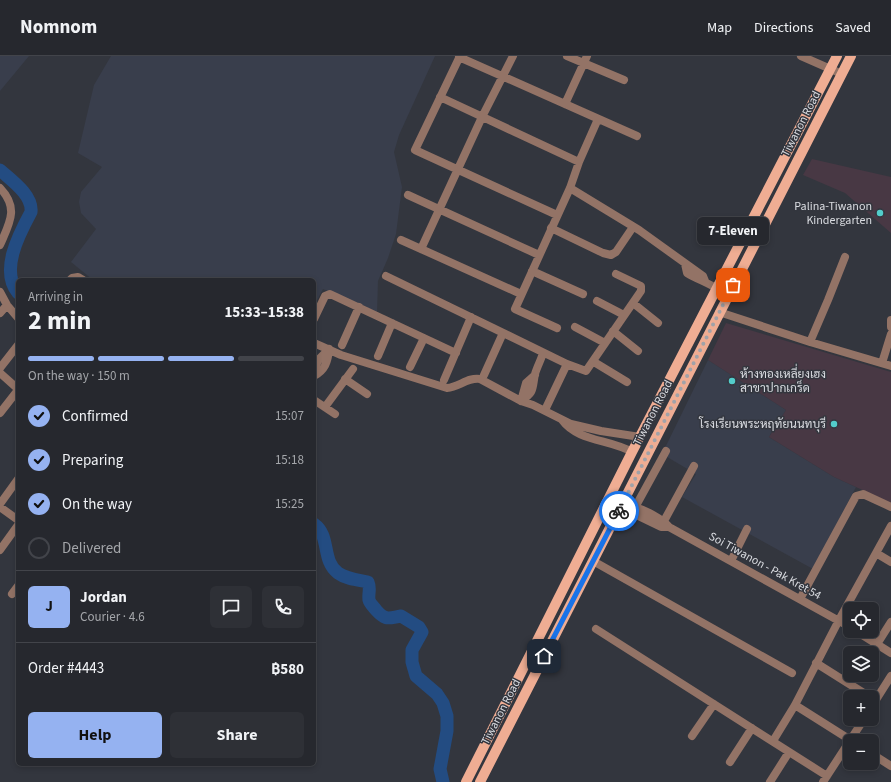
<!DOCTYPE html>
<html lang="en">
<head>
<meta charset="utf-8">
<style>
  :root { --surface:#26282e; --page:#2e3036; --text:#f1f3f6; --muted:#a4a6aa; --line:#42444a; --accent:#95b2f1 }
  body { margin:0; font-family:"Source Sans 3",Sarabun,sans-serif; background:var(--page); color:var(--text); height:100vh; display:flex; flex-direction:column; font-size:15px; white-space:nowrap }
  * { box-sizing:border-box; margin:0 }
  p { font-size:13px; color:var(--muted) }
  .icon { flex:none; width:22px; height:22px; fill:none; stroke:currentColor; stroke-width:2; stroke-linecap:round; stroke-linejoin:round }
  .map { position:relative; flex:1; overflow:hidden }
  .drawer { position:absolute; left:16px; top:222px; width:300px; height:488px; display:flex; flex-direction:column; background:var(--surface); border-radius:6px; box-shadow:0 2px 6px #0003,0 0 0 1px var(--line) }
  .drawer>* { flex:none }
  .controls { position:absolute; left:843px; top:546px; display:grid; gap:8px }
  .controls a { display:grid; place-items:center; width:36px; height:36px; border-radius:6px; background:var(--surface); box-shadow:0 2px 6px #0003,0 0 0 1px var(--line); font-size:20px }
  .pin { position:absolute; display:grid; place-items:center; width:34px; height:34px; color:#fff; margin:-17px; border-radius:8px; box-shadow:0 2px 6px #0006 }
  .courier { position:absolute; display:grid; place-items:center; width:40px; height:40px; margin:-20px; border:3px solid #1a73e8; border-radius:50%; background:#fff; color:#222; box-shadow:0 1px 5px #0007 }
  .bubble { position:absolute; height:28px; border-radius:6px; background:var(--surface); box-shadow:0 2px 6px #0003,0 0 0 1px var(--line); font-size:13px; font-weight:700; line-height:28px; text-align:center }
  .headline em { font-style:normal; font-weight:700 }
  .headline div { display:flex; flex-direction:column-reverse }
  .headline { display:flex; align-items:center; justify-content:space-between; height:68px; padding:0 12px }
  h1 { font-size:26px; font-weight:700; line-height:30px }
  .bar { display:grid; grid-template-columns:repeat(4,1fr); gap:6px 4px; align-content:center; height:48px; padding:0 12px }
  .bar i { height:5px; border-radius:3px; background:var(--line) }
  .bar .current { background:var(--accent) }
  .bar p { grid-column:span 4 }
  .line { display:flex; align-items:center; gap:10px; padding:0 12px; border-top:1px solid var(--line) }
  .line div { flex:1 }
  .round { display:grid; place-items:center; flex:none; width:42px; height:42px; border-radius:6px; background:var(--page) }
  ol { padding:0 12px; list-style:none }
  li { display:flex; align-items:center; gap:12px; height:44px }
  li p { margin-inline-start:auto }
  li .icon { padding:4px; border-radius:50%; background:var(--accent); color:#111; stroke-width:4 }
  li:last-child { color:var(--muted) }
  li i { width:22px; height:22px; border:2px solid var(--line); border-radius:50% }
  .button { display:flex; gap:8px; margin-top:auto; padding:8px 12px }
  .button a { flex:1; height:46px; border-radius:6px; background:var(--accent); color:#111; font-size:16px; font-weight:700; line-height:46px; text-align:center }
  .button a+a { background:var(--page); color:var(--text) }
  header { display:flex; align-items:center; gap:24px; box-sizing:border-box; height:56px; padding:0 20px; background:var(--surface); border-bottom:1px solid var(--line) }
  header strong { font-size:19px }
  nav { display:flex; gap:22px; margin-inline-start:auto; font-size:14px }
  .map>svg:first-child { display:block }
</style>
</head>
<body>
<header>
<strong>Nomnom</strong>
<nav><a>Map</a><a>Directions</a><a>Saved</a></nav>
</header>
<div class="map">
<svg width="891" height="726" viewBox="0 0 891 726">
  <rect width="100%" height="100%" fill="#33363e"/>
  <path fill="#393e4c" d="M0,0h29l-29,35z
    M111,0h324l-36,79 -5,17 8,35 -6,47 -8,24 -10,23 -1,32 -54,-24 -9,17v-26h-221l-22,-18 25,-33 -15,-16 -2,-11 2,-10 21,-25 -24,-14 16,-68z
    M708,304l78,50 -17,27 65,40 22,10 -43,82 -131,-72 14,-23 -34,-20z"/>
  <path fill="#483844" d="M812,103l79,18v56l-46,-40 -42,-18z
    M726,267l165,49v131l-57,-26 -65,-40 17,-27 -78,-50z"/>
  <g fill="none" stroke-linecap="round" stroke-linejoin="round">
    <path stroke="#234c82" stroke-width="13" d="M0,114c11,10 33,25 31,42 -13,24 -31,59 -13,81
      M314,468c17,12 7,36 24,49 8,6 20,7 30,9 3,7 0,11 1,18 1,4 5,7 7,10 10,11 12,8 25,6l18,11 3,5 -10,18v12l4,14 21,18 6,9 4,13v15l-7,38 3,13"/>
    <path stroke="#937366" stroke-width="8" d="M460,0l-45,94 142,65
      M567,0l57,24
      M801,0l41,18
      M459,1l178,79
      M440,41l139,65
      M565,48l22,-48
      M0,132c19,20 10,34 0,57
      M570,132l69,42 64,46 2,5
      M408,139l131,60
      M551,172l52,25 8,2 5,-3 17,-25
      M401,184l120,54
      M421,193l61,-132 31,-61
      M685,208l2,9c10,6 19,9 29,15
      M532,215l51,23
      M386,220l181,88 19,7 55,-80v-5l-25,-12
      M70,224l2,-2 6,-1 5,3
      M0,236l7,13 11,13
      M597,245l27,14
      M633,247l25,20
      M719,256l91,30 81,24
      M0,257l7,-8
      M314,263l11,-23 5,-2 126,59
      M891,264v7
      M575,271l30,16
      M557,272l-42,-19 55,-121 9,-26 19,-43
      M613,275l25,20
      M810,286l18,-42 17,-43
      M314,287l27,12 106,33c12,-1 21,-11 33,-9l41,22 12,4 38,19 30,7 39,6
      M342,289l17,-38
      M378,300l14,-33
      M594,306l33,20
      M882,307l9,-29
      M410,311l14,-29
      M0,312l18,-23
      M314,312l6,-10 9,-9
      M0,317l18,16
      M484,319l19,-42
      M314,320c11,-6 14,-14 15,-27
      M345,323l22,15
      M444,324l27,-63
      M314,344l21,14
      M521,345c14,-9 11,-12 14,-27 2,-7 6,-14 8,-21
      M521,345l5,-18 9,-8
      M325,351l28,-38
      M545,354l22,-46
      M0,357l18,-23
      M562,364c16,22 48,19 70,32
      M623,447c4,3 7,3 12,4 10,3 28,12 34,20l181,100
      M0,448l18,-25
      M0,451l18,13
      M630,452l2,5 29,14h8
      M632,457l34,-62
      M664,465l30,-55
      M0,494l18,-25
      M876,497l15,9
      M593,505l199,112
      M731,505l16,-32
      M12,538l6,-8
      M800,543l56,-103 7,-2 28,13
      M596,573l231,147
      M856,575l35,22
      M877,588l14,-22
      M816,607l54,34
      M795,649l57,36
      M872,650l19,-30
      M692,680l22,-32
      M773,685l22,-36 44,-85 52,-94
      M872,698l19,12
      M730,706l22,-34
      M770,726l19,-30
      M823,726l41,-63"/>
    <path stroke="#efad93" stroke-width="10" d="M466,726l166,-330 205,-396
      M480,726l371,-726"/>
  </g>
  <g fill="none" stroke-linecap="round" stroke-linejoin="round">
    <path stroke="#a0a2a8" stroke-width="4" stroke-dasharray="0 7.2" d="M619,455l114,-226"/>
    <path stroke="#1a73e8" stroke-width="5" d="M544,600l75,-145"/>
  </g>
  <g fill="#53cdcb" stroke="#33363e" stroke-width="1.5">
    <circle cx="880" cy="157" r="4"/>
    <circle cx="732" cy="325" r="4"/>
    <circle cx="834" cy="368" r="4"/>
  </g>
  <g text-anchor="middle" dominant-baseline="central" stroke-width="3" stroke-linejoin="round" paint-order="stroke">
    <g font-size="12" fill="#dadce1" stroke="#33363e">
      <text transform="translate(801 68) rotate(-63)">Tiwanon Road</text>
      <text transform="translate(653 357) rotate(-63)">Tiwanon Road</text>
      <text transform="translate(765 510) rotate(29)">Soi Tiwanon - Pak Kret 54</text>
      <text transform="translate(501 656) rotate(-63)">Tiwanon Road</text>
    </g>
    <g font-size="12" fill="#dadce1" stroke="#33363e" text-anchor="end">
      <text x="872" y="150">Palina-Tiwanon<tspan x="872" dy="14">Kindergarten</tspan></text>
      <text x="740" y="318" text-anchor="start">ห้างทองเหลี่ยงเฮง<tspan x="740" dy="14">สาขาปากเกร็ด</tspan></text>
      <text x="826" y="368">โรงเรียนพระหฤทัยนนทบุรี</text>
    </g>
  </g>
</svg>
<div class="controls">
<a><svg class="icon" aria-label="locate" viewBox="0 0 24 24"><circle cx="12" cy="12" r="6"/><path d="M12 2v4M12 18v4M2 12h4M18 12h4"/></svg></a>
<a><svg class="icon" aria-label="layers" viewBox="0 0 24 24"><path d="M12 4l9 5-9 5-9-5zM3 14l9 5 9-5"/></svg></a>
<a>+</a>
<a>−</a>
</div>
<div class="pin" style="left:733px;top:229px;background:#ea580c"><svg class="icon" aria-label="bag" viewBox="0 0 24 24"><path d="M5 8h14l-1 12H6zM9 8a3 3 0 0 1 6 0"/></svg></div>
<div class="pin" style="left:544px;top:600px;background:#1f2937"><svg class="icon" aria-label="home" viewBox="0 0 24 24"><path d="M3 11l9-7 9 7M6 9v11h12V9"/></svg></div>
<div class="courier" style="left:619px;top:455px"><svg class="icon" aria-label="bike" viewBox="0 0 24 24"><circle cx="6" cy="16" r="4"/><circle cx="18" cy="16" r="4"/><path d="M6 16l4-8h5l3 8M10 8l3 8H6M13 5h3"/></svg></div>
<div class="bubble" style="left:697px;top:161px;width:72px">7-Eleven</div>
<section class="drawer">
<div class="headline"><div><h1>2 min</h1><p>Arriving in</p></div><em>15:33–15:38</em></div>
<div class="bar"><i class="current"></i><i class="current"></i><i class="current"></i><i></i><p>On the way · 150 m</p></div>
<ol>
<li><svg class="icon" aria-label="check" viewBox="0 0 24 24"><path d="M5 12l5 5 9-10"/></svg>Confirmed<p>15:07</p></li>
<li><svg class="icon" aria-label="check" viewBox="0 0 24 24"><path d="M5 12l5 5 9-10"/></svg>Preparing<p>15:18</p></li>
<li><svg class="icon" aria-label="check" viewBox="0 0 24 24"><path d="M5 12l5 5 9-10"/></svg>On the way<p>15:25</p></li>
<li><i></i>Delivered</li>
</ol>
<div class="line" style="height:72px"><b class="round" style="background:var(--accent);color:#111">J</b><div><b>Jordan</b><p>Courier · 4.6</p></div><a class="round"><svg class="icon" aria-label="chat" viewBox="0 0 24 24"><path d="M4 5h16v11H9l-5 4z"/></svg></a><a class="round"><svg class="icon" aria-label="phone" viewBox="0 0 24 24"><path d="M5 4h4l2 5-3 2q2 4 5 5l2-3 5 2v4C11 20 4 13 5 4z"/></svg></a></div>
<div class="line" style="height:52px"><div>Order #4443</div><b>฿580</b></div>
<div class="button"><a>Help</a><a>Share</a></div>
</section>
</div>
</body>
</html>
